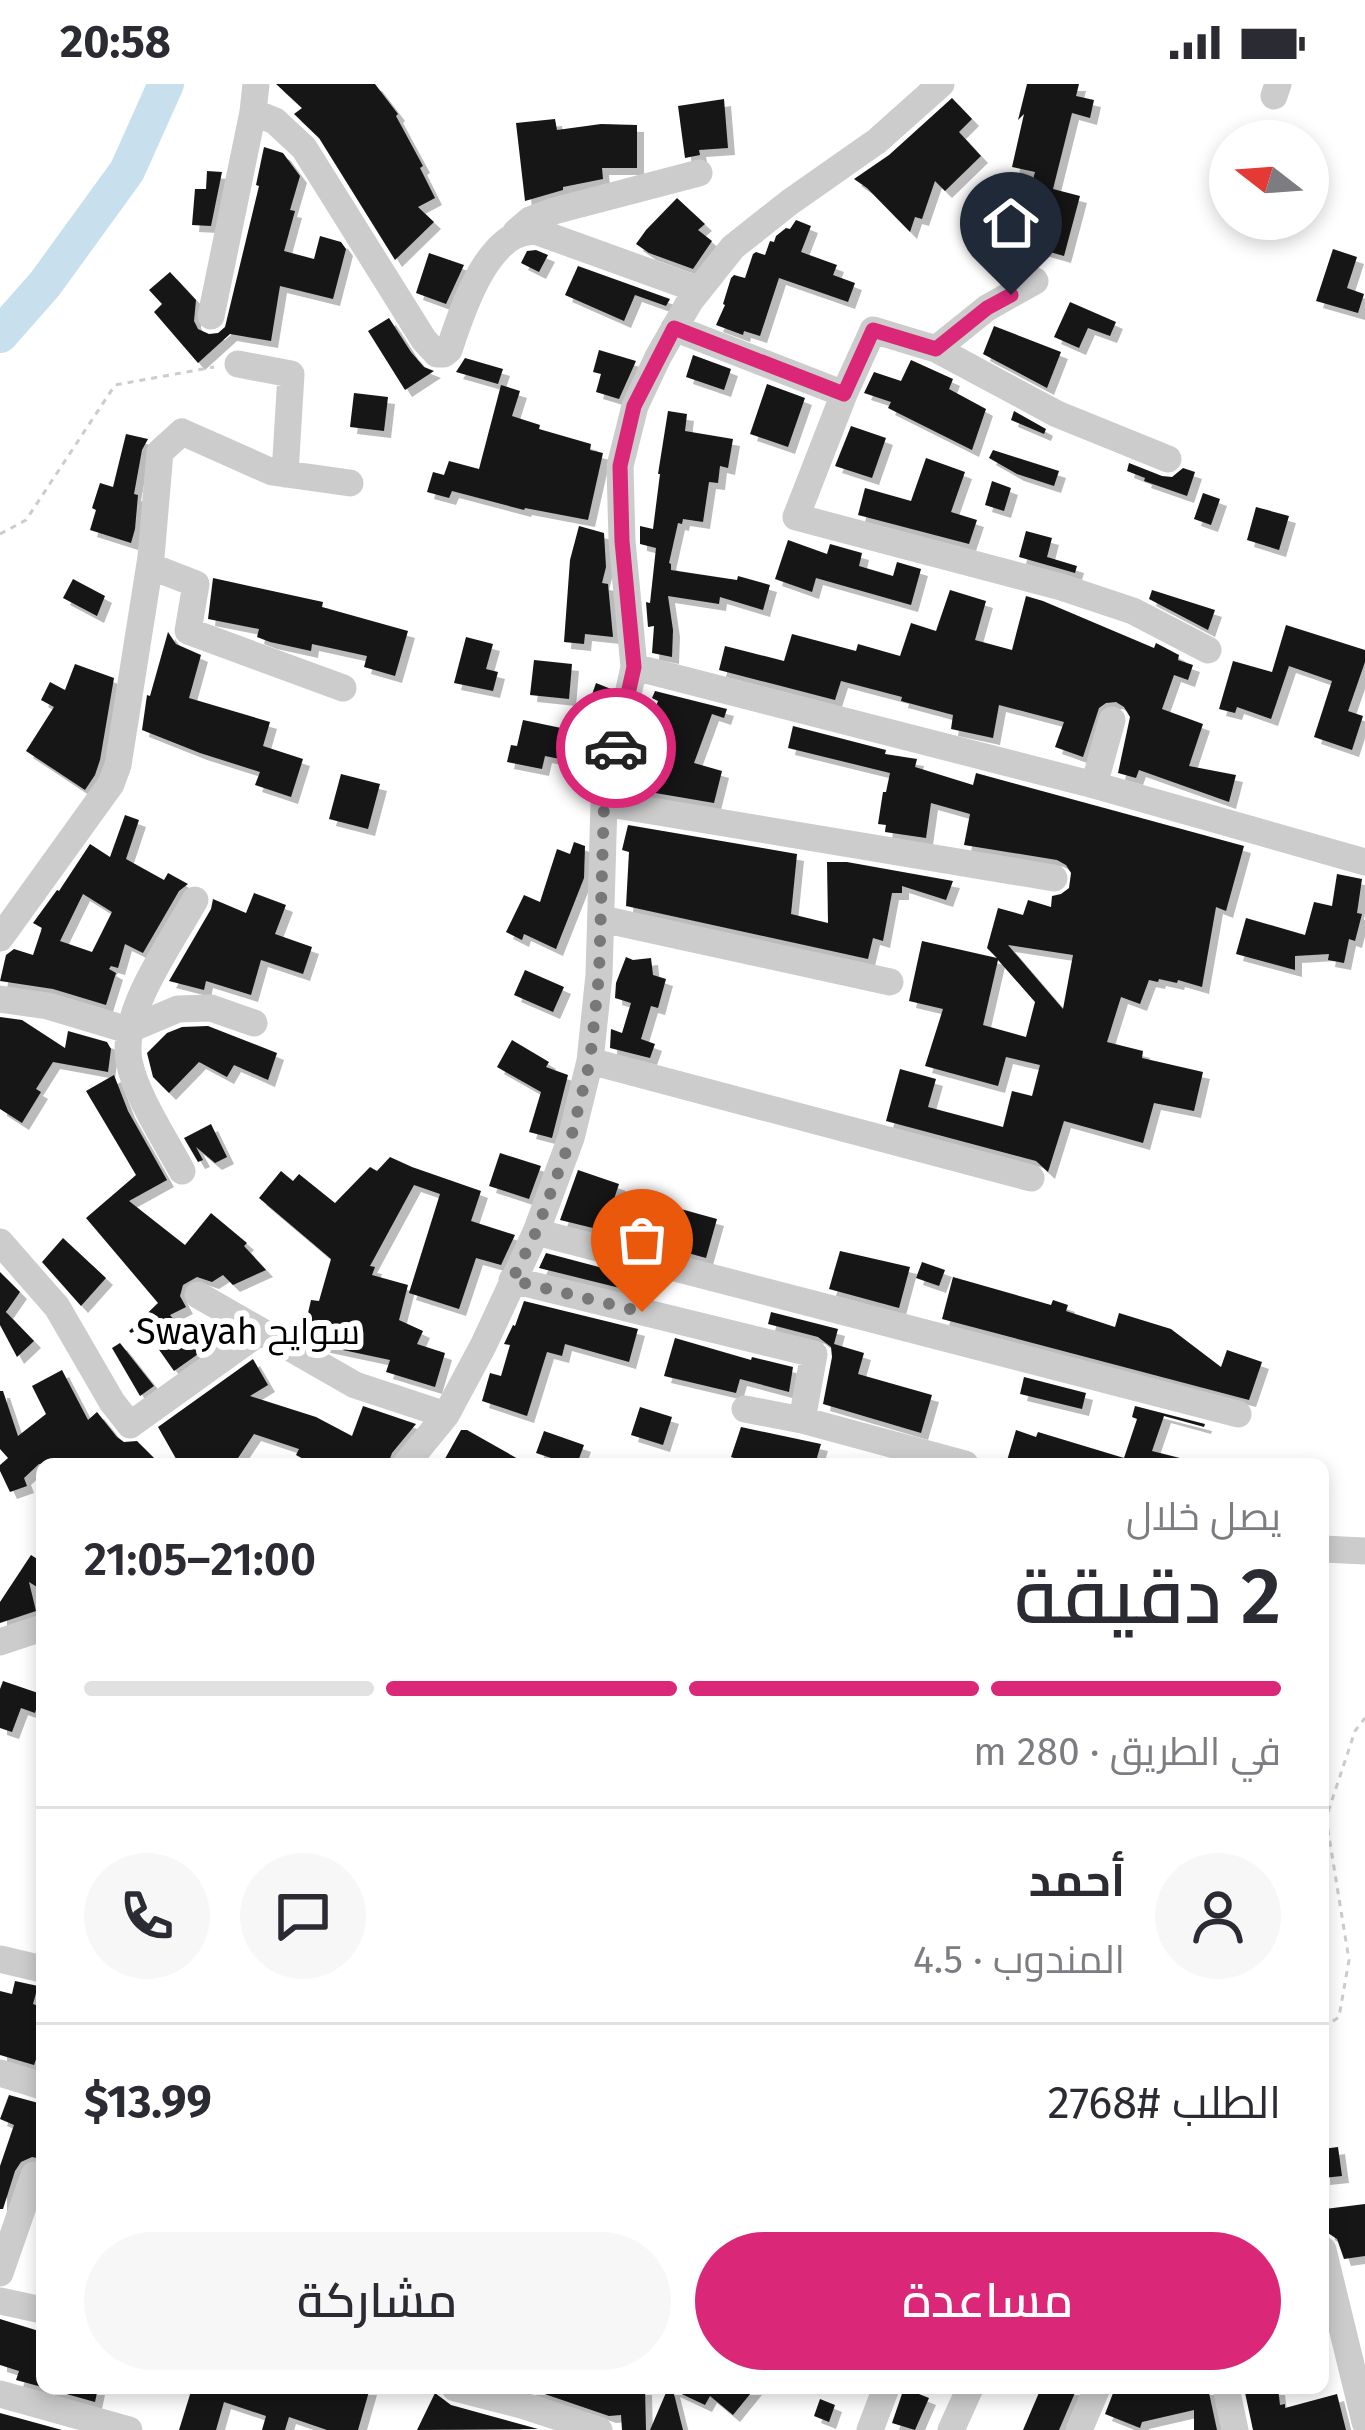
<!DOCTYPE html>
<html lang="ar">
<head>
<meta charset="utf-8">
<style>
  :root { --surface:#fff; --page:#f7f7f7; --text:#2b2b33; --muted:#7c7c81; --line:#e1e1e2; --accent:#db2777 }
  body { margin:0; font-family:"Fira Sans",Cairo,sans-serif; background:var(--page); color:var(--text); direction:rtl; height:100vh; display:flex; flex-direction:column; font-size:45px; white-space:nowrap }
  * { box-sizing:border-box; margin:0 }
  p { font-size:39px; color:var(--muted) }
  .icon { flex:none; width:66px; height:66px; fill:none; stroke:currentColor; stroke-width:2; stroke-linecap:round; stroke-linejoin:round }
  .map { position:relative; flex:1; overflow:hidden; direction:ltr }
  .drawer { position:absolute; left:36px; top:1374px; width:1293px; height:936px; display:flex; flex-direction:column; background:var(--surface); border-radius:18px; box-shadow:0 6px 18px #0003; direction:rtl }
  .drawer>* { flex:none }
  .needle { width:78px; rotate:287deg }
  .fabs { position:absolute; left:1209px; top:36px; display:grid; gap:24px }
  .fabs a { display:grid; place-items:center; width:120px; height:120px; border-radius:50%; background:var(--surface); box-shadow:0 6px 18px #0003; font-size:60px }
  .pin { position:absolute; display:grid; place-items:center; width:102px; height:102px; color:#fff; margin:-123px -51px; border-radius:50% 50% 50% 0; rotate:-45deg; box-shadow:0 0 12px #0007 }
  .pin .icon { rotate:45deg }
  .courier { position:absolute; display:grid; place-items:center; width:120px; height:120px; margin:-60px; border:9px solid #db2777; border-radius:50%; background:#fff; color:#222; box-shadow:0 3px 15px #0007 }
  .overview em { font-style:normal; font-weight:600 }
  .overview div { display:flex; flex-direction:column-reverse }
  .overview { display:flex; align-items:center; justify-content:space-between; height:204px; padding:0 48px }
  h1 { font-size:78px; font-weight:600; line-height:90px }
  .bar { display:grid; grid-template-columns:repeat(4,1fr); gap:18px 12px; align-content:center; height:144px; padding:0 48px }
  .bar i { height:15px; border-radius:9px; background:var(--line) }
  .bar .current { background:var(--accent) }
  .bar p { grid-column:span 4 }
  .line { display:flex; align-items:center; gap:30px; padding:0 48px; border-top:3px solid var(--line) }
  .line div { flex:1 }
  .round { display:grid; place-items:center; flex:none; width:126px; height:126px; border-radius:63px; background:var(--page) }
  .button { display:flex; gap:24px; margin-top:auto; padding:24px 48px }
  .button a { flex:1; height:138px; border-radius:72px; background:var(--accent); color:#fff; font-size:48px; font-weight:600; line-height:138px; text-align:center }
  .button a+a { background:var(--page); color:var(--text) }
  .status { display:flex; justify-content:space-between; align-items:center; height:84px; padding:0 60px; background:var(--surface); direction:ltr }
  .status svg { height:33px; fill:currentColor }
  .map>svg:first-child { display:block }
</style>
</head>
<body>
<div class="status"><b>20:58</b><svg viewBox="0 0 49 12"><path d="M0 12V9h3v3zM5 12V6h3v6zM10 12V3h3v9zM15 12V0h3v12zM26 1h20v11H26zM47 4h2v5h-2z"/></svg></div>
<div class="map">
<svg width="1365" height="2346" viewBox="0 0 1365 2346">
  <defs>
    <filter id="shadow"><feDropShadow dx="7" dy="7" stdDeviation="0" flood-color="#0004"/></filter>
  </defs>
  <rect width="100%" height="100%" fill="#fff"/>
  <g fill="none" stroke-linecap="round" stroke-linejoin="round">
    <path stroke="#c8e0ee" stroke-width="36" d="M0,251l45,-51 82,-113 39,-87"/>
  </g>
  <path fill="#161616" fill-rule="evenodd" filter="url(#shadow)" d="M276,0h99l23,30 -2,2 27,50 -3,2 15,30 -17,9 16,15 -39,38 -76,-122 -25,-24 8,-6z
    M1027,0h52l-3,12 18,4 -4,18 -18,-5 -19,76 27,7 -16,60 -28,-8 3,-11 -20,-5 16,-60 -23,-5 12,-53 -6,6z
    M952,14l20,21 -13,13 22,24 -36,35 -10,-10 -13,38 -7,-2 -5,15 -43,-44 -13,-9 35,-24z
    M724,15l4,49 -29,2 1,5 -15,3 -7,-52z
    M555,35l2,11 44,-6 36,1v43h-35l1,11 -40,8v3l-38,11 -9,-78z
    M264,63l19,6 17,23 -10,34 5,1 -11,40 30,8 6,-23 21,6 5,7 -13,50 -53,-13 -9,55 -41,-7 -32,29 -44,-51 8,-8 -13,-14 21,-18 26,28 -2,21 4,8 11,5 9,-1 7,-6 34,-141 -3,-1z
    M207,87l15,1 -11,54 -19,-1 3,-36h11z
    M677,114l28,26 -7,6 14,11 -19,28 -44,-16 -13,-9 10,-14z
    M796,136l15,6 -10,26 36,13 -4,10 22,8 -7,19 -69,-24 -19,58 -16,-5 -1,4 -27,-10 9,-20 -2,-1 8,-26 3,-3 11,3 8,-24 3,-2 9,3 5,-14 4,1 2,-6 10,-8 4,1z
    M1333,165l24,8 -10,31 17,6 -6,19 -42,-12z
    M536,166l12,5 -9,17 -18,-9 6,-12z
    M429,169l35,12 -18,39 -30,-11z
    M578,182l92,33 -4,7 -31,-11 -11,26 -59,-26z
    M1070,218l46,20 -6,14 -22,-8 -9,20 -25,-11z
    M389,234l22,34 13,15 10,4 -29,19 -37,-59z
    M994,242l67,26 -14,36 -64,-34z
    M599,266l37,11 -17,38 -23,-7 5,-18 -8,-2z
    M693,271l38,14 -7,21 -38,-13z
    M465,274l38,11 -5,15 -42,-12z
    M911,276l42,19 -4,10 37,20 -14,41 -84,-42 3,-6 -27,-9 10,-21 27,9z
    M767,300l38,14 -17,49 -38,-13z
    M501,301l19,6 -8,25 28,9 -1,4 52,15 -1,6 13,3 -15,67 -63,-12 -1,2 -72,-19 -3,7 -22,-6 6,-20 11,3 5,-14 30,8z
    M354,309l34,4 -4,34 -34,-4z
    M668,327l19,3 -2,17 48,8 -5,29 -8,-2 -2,17 -9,-1 -6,40 -20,-3 -1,5 -4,-1 -9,40 2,1v6l66,10 1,-4 32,9 -7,25 -43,-13 -1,7 -51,-8 5,34 -1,27 -20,-4 2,-27 -6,1 -2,-25 4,1 6,-55 -16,-4v-18l13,3 7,-55h-2z
    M1014,327l32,18 -2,5 -33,-14z
    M851,342l35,12 -14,40 -37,-12z
    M126,350l22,5 -6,11 -8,44 4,1 -3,34 -4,14 -41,-13 6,-20 -4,-2 8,-25 13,4z
    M993,366l66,21 -5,15 -37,-12 -28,-16z
    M926,374l39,14 -14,40 26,8 -8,24 -111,-29 7,-27 46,13z
    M1129,379l33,13 10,1 11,-9 12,4 -8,24 -43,-15 1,-3 -18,-7z
    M992,397l19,7 -7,23 -19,-6z
    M1203,409l17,6 -9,26 -17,-6z
    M1256,423l33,9 -10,34 -32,-10z
    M579,442l25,7 2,34 -4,16 6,1 5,53 -28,-3 -1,10 -20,-2 6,-82z
    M1026,447l26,7 -5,19 30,9 -2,7 -56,-16z
    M788,456l39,14 3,-10 32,9 -3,13 34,10 4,-14 24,7 -10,36 -95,-27 -4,14 -37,-13z
    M213,494l110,24 -1,5 86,24 -13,45 -31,-9 3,-11 -55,-12 -1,7 -41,-9 -13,-5 2,-8 -51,-10z
    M73,495l32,17 -8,20 -34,-18z
    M950,506l36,11 -11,39 37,10 14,-54 17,5 111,47 2,-5 23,12 -1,5 15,5 -5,15 -14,-5 -12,34 41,15 -14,42 47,9 -7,27 -90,-32 -3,8 -18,-5 12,-56 -6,-10 -8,-5 -10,1 -7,5 -16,49 -28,-10 9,-25 -65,-17 -6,33 -42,-9 2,-14 -52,-14 1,-4 -61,-16 -6,19 -116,-30 6,-24 59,15 8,-27 64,17 2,-7 42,12 11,-33 25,8z
    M1152,506l63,20 -7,20 -59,-31z
    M1286,541l79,25v12l-17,49 15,5 -11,34 -38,-13 18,-56 -43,-15 -18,53 -34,-12 -2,6 -16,-4 14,-48 39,11z
    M168,548l8,12 25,11 -12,43 81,24 -7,24 40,13 -12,38 -36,-12 5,-13 -60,-19 -58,-23 5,-35 3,1z
    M466,553l27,7 -7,25 12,3 -5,19 -39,-8z
    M534,576l38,4 -3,35 -39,-4z
    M75,580l39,14 -14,82 -5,15 -10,15 -59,-39 28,-44 -13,-7 9,-18 15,8z
    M596,599l15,6 -7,32 -19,-6z
    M655,607l72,18 -3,9 -12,-4 -18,49 28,8 -8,32 -88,-15 11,-51 7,1 14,-37 -6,-3z
    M523,636l43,9 -6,30 -15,-3 -3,13 -35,-7 4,-17 6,1z
    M793,642l93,24 -1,4 32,5 -2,8 58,18 3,-12 268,73 -18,65 -10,-4 -14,80 -24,-7 -1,3 -18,-4 -1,3 -9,-2 -9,24 -19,-7 -14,45 36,9 -1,7 61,14 -9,39 -40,-8 -11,40 -79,-22 -16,51 -12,-11 -150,-40 14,-52 36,10 -8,28 75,20 9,-36 20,5 8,-31 -34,-8 -8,29 -73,-20 18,-57 -34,-8 13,-60 75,17 -10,-10 11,-40 25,7 5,-15 23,7 1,-11 9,-2 8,-6 2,-15 -5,-8 -9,-5 -93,-15 6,-31 -39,-11 -5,35 -41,-6 1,-7 -8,-1 5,-32h3l4,-19 -102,-25zM1008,861l65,10 -10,54zM998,876l37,42 -9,35 -43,-12z
    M341,690l39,10 -12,45 -39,-10z
    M125,731l14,5 -13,39 38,21 4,-7 20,11 -9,7 -36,62 -18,-9 -7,24 -7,-2 -2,3 7,4 -10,32 -53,-16 -53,-8 6,-26 8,-6 19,6 9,-27 -9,-5 24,-33 2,1 31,-47 20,13zM83,810l29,18 -20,40 -32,-11z
    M628,741l169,29 -6,60 37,9 -1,-61h20l106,19 -7,19 -44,-14v7h-10l-9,48 -10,-3 -5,21 -242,-53 3,-54 -7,-2z
    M574,758l11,4 -1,32 -28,71 -32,-15 -2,6 -16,-8 18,-37 16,7 17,-53 13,5z
    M1337,790l25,5 -5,34 5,1 -7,27 -6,-2 -5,24 -16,-3 1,-6 -34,2v14l-59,-16 10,-36 59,17 9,-33 18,4z
    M254,809l32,12 -11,29 37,13 -9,27 -42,-14 -10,35 -45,-14 -2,9 -35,-9 42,-72 2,-10 33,14z
    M626,873l7,3 18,-2 2,17 13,4 -8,29 -7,-2 -10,33 14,5 -5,14 -40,-10 1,-19 11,4 9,-30 -16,-5 1,-15z
    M525,886l39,17 -11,25 -39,-17z
    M0,933l22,3 43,28 3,-17 39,11 4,7 -3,23 -55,-10 -17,27 5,3 -19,31 -22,-14z
    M208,942l69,27 -9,27 -34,-15 -7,12 -28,-15 -30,31 -16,-16 -6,-24 20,-20 15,-6z
    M512,956l37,22 -3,5 22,8 -16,63 -23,-6 12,-40 -44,-25z
    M114,991l14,36 39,69 -38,21 56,44 26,-32 36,30 -3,3 22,24 -33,15 -10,-10 -11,7 -15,-5 -14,8 -3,11 6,11 -16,8 22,26 21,-17 15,9 -54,38 -31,-44 -12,6 -2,-2 29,-28 -72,-85 50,-43 -50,-84z
    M211,1040l16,33 -12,6 -19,-16 7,13 -5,2 -14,-24z
    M500,1069l41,13 -12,33 -40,-13z
    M390,1073l22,10 69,24 -10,30 44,14 -14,30 -25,-7 -17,51 -50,-16 31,-99 -26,-9 -44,81 5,1 -3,8 36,10 -9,35 24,11 -6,13 28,9 -10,34 -49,-15 4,-12 -66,-14 -21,-11 8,-35 8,1 12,-42 -72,-61 22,-27 12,10 6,-7 36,29 35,-36 7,4z
    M578,1086l41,14 -9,27 -6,-2 -7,20 -37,-9z
    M670,1122l47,13 -11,39 -47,-13z
    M63,1154l43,40 -25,28 -39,-44z
    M840,1167l70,16 -11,41 -70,-19z
    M546,1169l87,23 -5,14 -89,-22z
    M922,1178l23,8 -6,16 -23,-8z
    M0,1188l20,20 -14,20 28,29 -17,16 -17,-32z
    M953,1193l98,28 2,-5 15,5 -2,6 49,16 4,-14 52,16 50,38 6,-17 35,12 -13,38 -307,-81z
    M524,1217l114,28 -9,33 -64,-18 -3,12 -15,-4 -20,64 -45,-15 8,-28 11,3 9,-31 -6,-1 9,-19 2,1z
    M771,1228l67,17 -4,15 30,9 -6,21 74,21 -11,38 -98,-29 9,-47 -1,-10 -13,-10 -50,-13z
    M675,1254l76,22 1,-3 41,10 -4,25 -49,-13 -4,14 -72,-17z
    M120,1259l34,43 -14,10 -28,-48z
    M253,1275l15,26 -18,11 66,21 36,19 11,-30 53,18 -24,29 -4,11h-76l-16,-9 3,-6 -45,-15 -20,30h-55l-21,-37z
    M62,1286l26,50 9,-8 20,25 7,5 13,-1 23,23h-121l-15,14 3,8 -17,6 -10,-21v-6l8,-7 -8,-9v-58h3l15,45 28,-22 -14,-28z
    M1024,1293l62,16 -4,16 -62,-15z
    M1135,1322l70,18 -1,3 -40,-11 -12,35 28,7 -1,6h-173l10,-34 20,7 2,-5 86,26 13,-39 -5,-2z
    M640,1323l32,10 -9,28 -32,-10z
    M741,1343l80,17 -6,20h-64l-20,-7z
    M461,1346h6l60,34h-85z
    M544,1347l40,14 -7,19h-8l-33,-11z
    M31,1471l11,7v28l-13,-8 7,29 -36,12v-21z
    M3,1597l38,13 -6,19 -14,-5 -9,24 -12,-4v-39z
    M15,1897l23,5 -5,18 9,3v36l-8,22 -34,-10v-64l12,3z
    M9,2011l33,9v55l-10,-2 -11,5 -6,9 -12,38h-3v-43l14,-41 -14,-6z
    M1338,2063l4,29 -19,2v-29z
    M1365,2120v52l-21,3 -7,-20 -9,-6 -3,-24z
    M0,2235l42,13v55l-26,-7 3,-9 -19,-6z
    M45,2304h53l-3,14z
    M192,2304h178l-12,42h-31l-38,-13 -4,13h-23l4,-14 -42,-14 -8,28h-37z
    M527,2304h118l1,42h-24l-1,-15 -12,1z
    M668,2304h87l-22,27 -23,-19 -5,9 -32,-15 10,40h-33z
    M904,2304l25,10 -14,32 -23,-7z
    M1041,2304h36l-18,42h-36z
    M1115,2304h93l9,42h-23v-20l-52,12 -2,6 -35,-14z
    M1244,2304h34l2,17 5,-1v4l52,-14 9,36h-93z
    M435,2309l16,12 87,24 -121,1z
    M820,2315l15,6 -6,17 -15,-6z
    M0,2329l62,17h-62z"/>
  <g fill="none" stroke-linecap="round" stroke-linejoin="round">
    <path stroke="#ccc" stroke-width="3" stroke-dasharray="6 6" stroke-linecap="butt" d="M0,450l26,-14 89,-135 99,-18
      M1323,1944l16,-11 10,-57 -23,-142 29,-87 10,-13"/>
    <path stroke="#ccc" stroke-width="27" d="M1274,12l4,-12
      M253,28l22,9 29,27 120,192 13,14h7l5,-4c12,-37 40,-125 89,-118l161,58
      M516,148l14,-12 24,-9 145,-38
      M211,232l42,-204 3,-28
      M674,244l170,66
      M936,265l51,-41 48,-27
      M238,280l53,10 -6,100
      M1168,375l-111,-45 -121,-65 -63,-19 -29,64 -48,123 265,70 72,24 75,39
      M150,482l46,18 -8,47 155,57
      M634,583l460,118 271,77
      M1094,701l18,-65
      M604,719l450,75
      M602,835l288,63
      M0,854l111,-154 7,-19 33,-208 9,-105 22,-20 90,40 78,11
      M0,915l48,7 80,24 50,-21 33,-1 43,15
      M590,977l441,117
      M182,1087c-17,-32 -46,-75 -53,-110 -9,-49 42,-118 66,-161
      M536,1148l702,182
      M0,1158l57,65 55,95 18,23 131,-94
      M512,1196l302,74 -12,66
      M198,1211l157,90 91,30
      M745,1325l57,11 163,44
      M406,1380l40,-49 37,-69 53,-114 35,-94 19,-77 9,-86 5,-172 30,-136 -12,-126 -2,-75 15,-60 23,-49 32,-56 43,-54 57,-45 87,-61 64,-57
      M1323,1465l42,2
      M0,1558l42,-14
      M0,1875l42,10
      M0,1989l42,13
      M1323,2166l42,172
      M0,2189l34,-98
      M0,2217l42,9
      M455,2304l66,17 78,25
      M1226,2304l9,42
      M0,2310l129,36
      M870,2346l16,-42
      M951,2346l19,-42
      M1079,2346l18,-42"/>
  </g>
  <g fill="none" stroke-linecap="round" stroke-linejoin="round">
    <path stroke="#787878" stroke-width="12" stroke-dasharray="0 21.6" d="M616,664l-12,55 -5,172 -9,86 -19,77 -35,94 -24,48 130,32"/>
    <path stroke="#db2777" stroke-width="15" d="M616,664l18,-81 -12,-126 -2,-75 14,-60 40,-78 170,66 29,-64 63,19 51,-41 24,-13"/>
  </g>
  <g text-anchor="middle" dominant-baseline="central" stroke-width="12" stroke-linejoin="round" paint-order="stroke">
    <g font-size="36" fill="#000" stroke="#fff">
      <text x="248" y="1248">Swayah سوايح</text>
    </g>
  </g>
</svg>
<div class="fabs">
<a><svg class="needle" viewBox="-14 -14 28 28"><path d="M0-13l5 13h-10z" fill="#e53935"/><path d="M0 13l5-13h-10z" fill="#7c7c81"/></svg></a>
</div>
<div class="pin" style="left:642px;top:1228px;background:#ea580c"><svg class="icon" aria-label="bag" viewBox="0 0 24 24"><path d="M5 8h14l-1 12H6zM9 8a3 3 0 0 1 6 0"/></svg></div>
<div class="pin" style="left:1011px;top:211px;background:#1f2937"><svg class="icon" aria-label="home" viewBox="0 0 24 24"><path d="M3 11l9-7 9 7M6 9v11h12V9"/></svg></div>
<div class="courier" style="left:616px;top:664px"><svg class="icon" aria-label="car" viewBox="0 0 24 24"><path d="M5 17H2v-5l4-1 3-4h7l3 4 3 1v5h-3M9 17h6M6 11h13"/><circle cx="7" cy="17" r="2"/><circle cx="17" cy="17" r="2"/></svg></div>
<section class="drawer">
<div class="overview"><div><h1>2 دقيقة</h1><p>يصل خلال</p></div><em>21:00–21:05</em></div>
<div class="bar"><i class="current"></i><i class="current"></i><i class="current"></i><i></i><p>في الطريق · 280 m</p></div>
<div class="line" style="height:216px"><a class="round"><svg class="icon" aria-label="person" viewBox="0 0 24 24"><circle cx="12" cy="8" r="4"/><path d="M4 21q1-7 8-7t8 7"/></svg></a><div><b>أحمد</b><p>المندوب · 4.5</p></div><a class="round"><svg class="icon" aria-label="chat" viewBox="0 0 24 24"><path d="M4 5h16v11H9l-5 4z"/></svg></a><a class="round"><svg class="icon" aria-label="phone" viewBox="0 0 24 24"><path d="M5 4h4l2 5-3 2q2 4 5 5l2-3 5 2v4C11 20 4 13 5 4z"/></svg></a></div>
<div class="line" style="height:156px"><div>الطلب #2768</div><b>$13.99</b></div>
<div class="button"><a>مساعدة</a><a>مشاركة</a></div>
</section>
</div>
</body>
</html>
